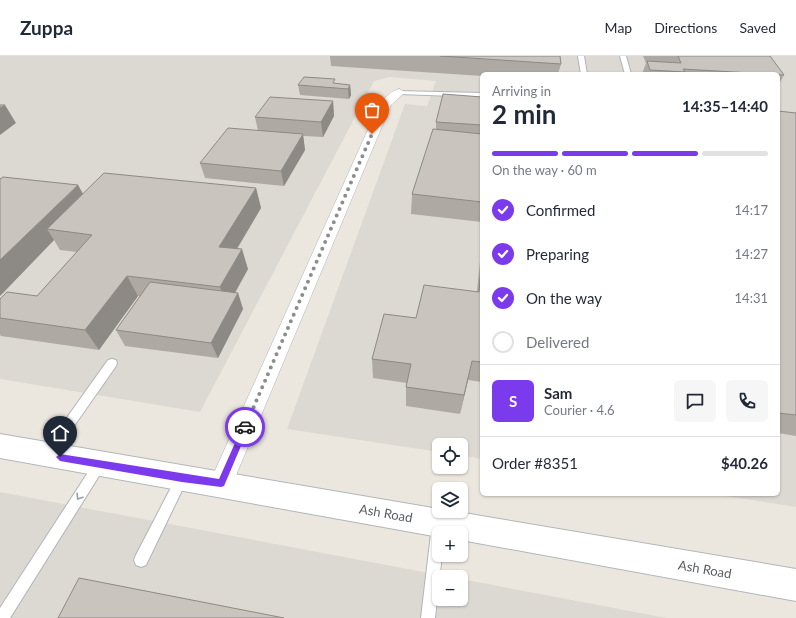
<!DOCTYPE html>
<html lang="en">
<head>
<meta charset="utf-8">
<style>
  :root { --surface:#fff; --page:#f6f6f7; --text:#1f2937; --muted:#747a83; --line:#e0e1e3; --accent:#7c3aed }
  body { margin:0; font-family:Lato,sans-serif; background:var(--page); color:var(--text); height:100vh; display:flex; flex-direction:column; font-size:15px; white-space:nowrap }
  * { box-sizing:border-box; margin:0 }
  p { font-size:13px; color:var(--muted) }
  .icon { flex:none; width:22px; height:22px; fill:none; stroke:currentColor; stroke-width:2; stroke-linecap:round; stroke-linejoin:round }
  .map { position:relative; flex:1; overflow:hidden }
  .panel { position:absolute; left:480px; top:16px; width:300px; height:424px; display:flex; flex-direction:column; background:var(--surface); border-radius:6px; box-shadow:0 1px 3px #0004 }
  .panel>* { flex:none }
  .buttons { position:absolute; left:432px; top:382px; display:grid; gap:8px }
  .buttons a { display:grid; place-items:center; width:36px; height:36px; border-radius:6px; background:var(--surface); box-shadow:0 1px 3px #0004; font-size:20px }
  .pin { position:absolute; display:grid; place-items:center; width:34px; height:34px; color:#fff; margin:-41px -17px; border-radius:50% 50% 50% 0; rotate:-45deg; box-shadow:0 0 4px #0007 }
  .pin .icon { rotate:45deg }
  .courier { position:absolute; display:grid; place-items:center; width:40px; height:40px; margin:-20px; border:3px solid #7c3aed; border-radius:50%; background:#fff; color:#222; box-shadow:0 1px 5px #0007 }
  .head em { font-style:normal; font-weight:700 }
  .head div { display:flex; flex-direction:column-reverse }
  .head { display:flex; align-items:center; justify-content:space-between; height:68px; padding:0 12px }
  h1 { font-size:26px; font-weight:700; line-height:30px }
  .bar { display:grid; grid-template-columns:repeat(4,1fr); gap:6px 4px; align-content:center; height:48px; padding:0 12px }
  .bar i { height:5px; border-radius:3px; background:var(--line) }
  .bar .on { background:var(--accent) }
  .bar p { grid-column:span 4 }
  .line { display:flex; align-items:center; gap:10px; padding:0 12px; border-top:1px solid var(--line) }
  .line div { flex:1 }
  .round { display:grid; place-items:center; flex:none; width:42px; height:42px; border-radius:6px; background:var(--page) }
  ol { padding:0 12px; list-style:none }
  li { display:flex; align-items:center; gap:12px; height:44px }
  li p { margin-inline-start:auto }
  li .icon { padding:4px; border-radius:50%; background:var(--accent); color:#fff; stroke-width:4 }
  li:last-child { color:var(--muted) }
  li i { width:22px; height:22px; border:2px solid var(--line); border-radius:50% }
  header { display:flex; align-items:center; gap:24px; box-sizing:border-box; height:56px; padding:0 20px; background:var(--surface); border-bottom:1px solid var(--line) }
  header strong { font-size:19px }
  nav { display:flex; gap:22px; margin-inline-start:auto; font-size:14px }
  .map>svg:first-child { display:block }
</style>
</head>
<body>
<header>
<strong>Zuppa</strong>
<nav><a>Map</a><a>Directions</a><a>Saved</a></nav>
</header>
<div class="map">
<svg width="796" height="562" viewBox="0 0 796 562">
  <rect width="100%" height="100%" fill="#ece7de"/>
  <path fill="#dcd9d3" d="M0,0h796v451l-83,-13h65v-420h-296v385l-21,-4v-10h-22v7l-152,-23 118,-325 22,2 9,-25 -47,-4 -15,4 -174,331 -200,-33z
    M0,436l450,85h-11v22h22v-20l206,39h-667z"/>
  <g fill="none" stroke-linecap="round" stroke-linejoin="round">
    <g stroke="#b0b4b8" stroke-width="2">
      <path id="service" d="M578,0h6l3,18h-6z
        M620,0h6l5,18h-6z
        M397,35l85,2v4l-83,-3 -2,-1z
        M112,303l4,1 1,3 -1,3 -65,93 -4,1 -4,-1 -2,-4 2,-4 65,-91z
        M100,402l4,2 2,4 -2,4 -94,150h-10v-10l96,-148z
        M182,416l4,2 2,4 -42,87 -5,2 -5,-2 -2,-5 2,-5 42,-81z
        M439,462l5,2 2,5 -1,8h-6v22h3l-7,63h-14l11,-93 2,-5z"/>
    </g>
    <g stroke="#b0b4b8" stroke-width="1">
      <path id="minor" d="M399,33l6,3 -14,13 -162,387 -8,3 -8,-3 -4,-8 170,-379c5,-7 12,-14 20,-16z"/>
    </g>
    <g stroke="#b1b6bb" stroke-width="2">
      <path id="secondary" d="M0,378l439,75v2h13l344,58v32l-335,-61v-7h-22v4l-439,-79z"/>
    </g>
    <use href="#service" fill="#fff" fill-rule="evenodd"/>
    <use href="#minor" fill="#fff" fill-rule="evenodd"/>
    <use href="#secondary" fill="#fff" fill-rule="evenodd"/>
  </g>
  <path fill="#aea9a3" d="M330,0h230l1,8 -3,10h-76v2l-151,-10z
    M643,0h127l14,19 -6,11v-12h-136l4,-11z
    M336,28l14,1 1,10 -2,4 -49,-4 -2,-10z
    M482,41v125l-71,-8 1,-20 24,-64v-8z
    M333,45l1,15 -11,21 -20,-1 2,14 -21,36 -79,-8 -5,-15 58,-32 -3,-14z
    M778,55l18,2v323l-18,-3z
    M78,129l5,9 173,-6 5,20 -24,41 11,20 -13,24h3l5,16 -25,49 -93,-12 -9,-16 24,-34h-2l-39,54 -98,-14 -1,-1v-36l37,-3 40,-44 -17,-2 -6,-10 -54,56z
    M482,187v139l-14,-2 -8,34 -54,-8v-19l1,-4 -34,-5 -1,-19 44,-41 61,-27z"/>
  <path fill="#8d8985" d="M350,29l1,10 -2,4 -1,-10z
    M333,45l1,15 -11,21 -2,-15z
    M5,49l11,18 -16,12v-27z
    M303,78l2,16 -21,36 -3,-15z
    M78,129l11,20 -42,24 7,11 -54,56v-36z
    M256,132l5,20 -35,59 -7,-20z
    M242,193l6,20 -21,38 -7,-20z
    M127,220l11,20 -39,54 -14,-20z
    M238,237l5,16 -25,49 -7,-15z
    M472,305l-4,19 -8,34 4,-19z"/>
  <path fill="#cac4be" stroke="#8d8985" d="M440,0h120l1,8z
    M678,0h92l14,19 -101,-6 2,3 -35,-2 -3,-9 34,2z
    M304,21l31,2 -2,4 17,2 -2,4 -50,-4z
    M443,38l39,3v28l-46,-3z
    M270,41l63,4 -12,21 -66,-5z
    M0,49h5l-5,3z
    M778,55l18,2v302l-18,-2z
    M228,72l75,6 -22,37 -81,-8z
    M433,73l49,5v68l-70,-8z
    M104,117l152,15 -37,59 23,2 -22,38 -93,-11 -42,54 -85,-12v-19l7,-7 30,4 55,-61 -45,-6z
    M3,121l75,8 -78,75v-81z
    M482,200v106l-10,-1 -8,34 -58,-8 5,-23 -39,-5 12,-45 32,4 8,-33 55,7z
    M150,226l88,11 -27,50 -95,-13z
    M79,522l205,40h-226z"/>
  <defs><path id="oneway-chevron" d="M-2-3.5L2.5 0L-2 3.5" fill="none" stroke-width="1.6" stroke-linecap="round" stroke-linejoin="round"/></defs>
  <use stroke="#9b9ea0" href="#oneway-chevron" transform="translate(79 441) rotate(123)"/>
  <path fill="#7c3aed" d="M245,368l4,3 -25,59 -3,1 -39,-5 -122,-21 -4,-4 4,-3 159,25 24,-54z"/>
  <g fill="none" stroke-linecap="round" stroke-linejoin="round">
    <path stroke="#8c8d8d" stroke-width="4" stroke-dasharray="0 7.2" d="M245,371l127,-293"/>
  </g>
  <g text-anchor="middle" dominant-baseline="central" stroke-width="3" stroke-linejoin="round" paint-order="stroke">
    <g font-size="13" fill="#585d61" stroke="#fff">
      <text transform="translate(386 457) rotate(10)">Ash Road</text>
      <text transform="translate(705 513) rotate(10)">Ash Road</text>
    </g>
  </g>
</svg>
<div class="buttons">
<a><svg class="icon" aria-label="locate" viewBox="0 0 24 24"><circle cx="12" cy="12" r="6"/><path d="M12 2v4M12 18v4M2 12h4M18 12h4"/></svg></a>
<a><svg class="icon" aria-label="layers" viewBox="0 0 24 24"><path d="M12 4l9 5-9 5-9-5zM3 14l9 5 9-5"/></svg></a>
<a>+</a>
<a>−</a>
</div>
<div class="pin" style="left:372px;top:78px;background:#ea580c"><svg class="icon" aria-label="bag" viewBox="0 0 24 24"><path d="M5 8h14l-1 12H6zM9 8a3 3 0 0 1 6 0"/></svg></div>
<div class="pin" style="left:60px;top:401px;background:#1f2937"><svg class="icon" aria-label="home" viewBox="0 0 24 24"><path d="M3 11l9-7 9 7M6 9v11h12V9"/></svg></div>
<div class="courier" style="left:245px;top:371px"><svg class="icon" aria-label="car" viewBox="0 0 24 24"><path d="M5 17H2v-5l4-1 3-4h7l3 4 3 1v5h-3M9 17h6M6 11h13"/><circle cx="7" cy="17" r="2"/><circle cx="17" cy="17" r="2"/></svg></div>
<section class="panel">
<div class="head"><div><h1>2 min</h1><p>Arriving in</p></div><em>14:35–14:40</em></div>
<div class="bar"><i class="on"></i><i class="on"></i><i class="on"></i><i></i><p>On the way · 60 m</p></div>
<ol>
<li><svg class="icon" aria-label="check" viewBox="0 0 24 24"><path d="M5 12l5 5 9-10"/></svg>Confirmed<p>14:17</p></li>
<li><svg class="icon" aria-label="check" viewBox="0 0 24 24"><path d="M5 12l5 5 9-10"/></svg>Preparing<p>14:27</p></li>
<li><svg class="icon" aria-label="check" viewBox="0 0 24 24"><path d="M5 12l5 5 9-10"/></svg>On the way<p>14:31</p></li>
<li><i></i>Delivered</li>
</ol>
<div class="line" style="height:72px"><b class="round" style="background:var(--accent);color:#fff">S</b><div><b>Sam</b><p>Courier · 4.6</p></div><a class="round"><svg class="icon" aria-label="chat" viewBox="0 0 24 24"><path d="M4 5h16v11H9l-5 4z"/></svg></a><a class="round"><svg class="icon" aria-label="phone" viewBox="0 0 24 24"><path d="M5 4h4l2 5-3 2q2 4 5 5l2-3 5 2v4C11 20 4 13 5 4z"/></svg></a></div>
<div class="line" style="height:52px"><div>Order #8351</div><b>$40.26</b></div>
</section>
</div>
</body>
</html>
